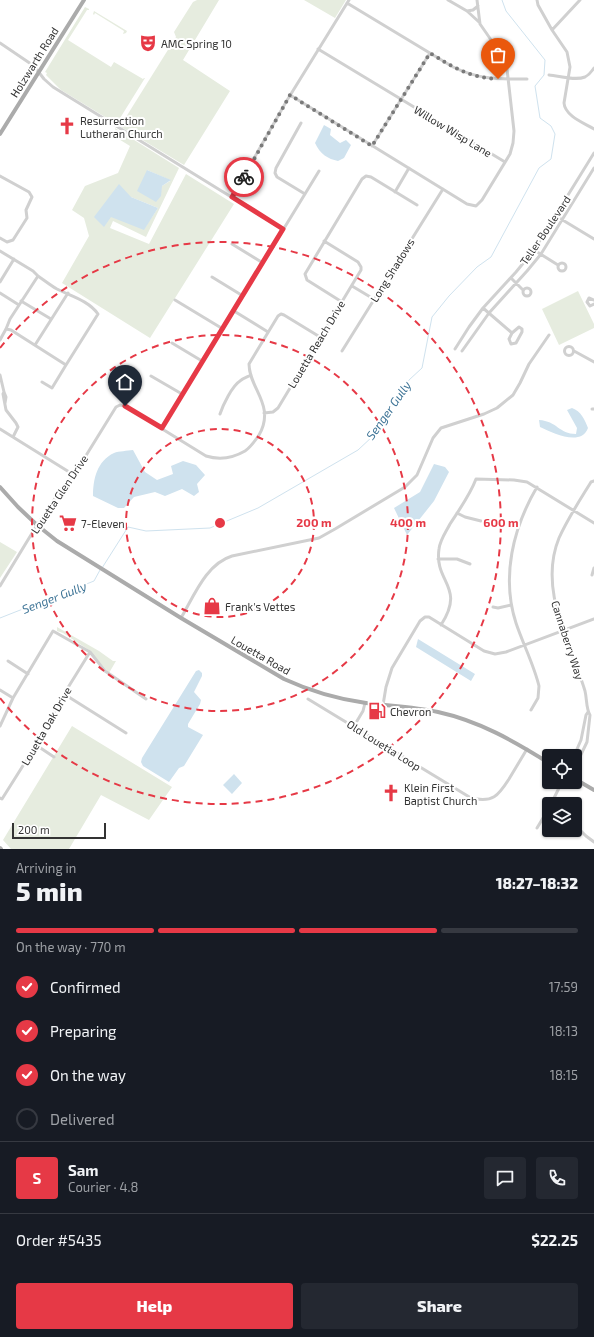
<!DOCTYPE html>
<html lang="en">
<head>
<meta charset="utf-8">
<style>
  :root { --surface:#171b24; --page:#242831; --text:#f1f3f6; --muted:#9ea1a6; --line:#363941; --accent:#e63946 }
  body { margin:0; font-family:"Exo 2",sans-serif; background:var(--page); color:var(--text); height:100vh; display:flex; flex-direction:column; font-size:15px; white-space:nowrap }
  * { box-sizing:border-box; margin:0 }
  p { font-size:13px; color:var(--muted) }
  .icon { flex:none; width:22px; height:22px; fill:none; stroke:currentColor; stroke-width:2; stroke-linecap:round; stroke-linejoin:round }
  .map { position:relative; height:849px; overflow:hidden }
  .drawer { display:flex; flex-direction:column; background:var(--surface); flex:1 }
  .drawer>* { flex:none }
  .buttons { position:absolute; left:542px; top:749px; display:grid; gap:8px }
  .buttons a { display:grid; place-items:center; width:40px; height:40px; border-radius:4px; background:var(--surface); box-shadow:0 1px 3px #0004; font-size:20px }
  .scale { position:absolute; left:12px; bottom:10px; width:94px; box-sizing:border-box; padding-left:4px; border:2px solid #333; border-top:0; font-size:11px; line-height:14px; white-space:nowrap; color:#333; -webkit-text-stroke:3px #fff; paint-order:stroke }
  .pin { position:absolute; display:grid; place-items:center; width:34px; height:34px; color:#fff; margin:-41px -17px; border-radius:50% 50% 50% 0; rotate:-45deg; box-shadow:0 0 4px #0007 }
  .pin .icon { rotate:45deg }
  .courier { position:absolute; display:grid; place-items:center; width:40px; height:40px; margin:-20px; border:3px solid #e63946; border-radius:50%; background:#fff; color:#222; box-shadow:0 1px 5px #0007 }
  .overview em { font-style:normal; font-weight:800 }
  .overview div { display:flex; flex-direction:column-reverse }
  .overview { display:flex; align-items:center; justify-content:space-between; height:68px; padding:0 16px }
  h1 { font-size:26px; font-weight:800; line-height:30px }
  .bar { display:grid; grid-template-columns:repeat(4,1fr); gap:6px 4px; align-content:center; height:48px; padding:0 16px }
  .bar i { height:5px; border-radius:3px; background:var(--line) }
  .bar .selected { background:var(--accent) }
  .bar p { grid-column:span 4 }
  .line { display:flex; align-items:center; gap:10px; padding:0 16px; border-top:1px solid var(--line) }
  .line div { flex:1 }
  .round { display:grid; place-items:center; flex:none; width:42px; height:42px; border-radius:4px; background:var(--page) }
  ol { padding:0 16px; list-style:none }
  li { display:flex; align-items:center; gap:12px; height:44px }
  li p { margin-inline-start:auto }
  li .icon { padding:4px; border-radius:50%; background:var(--accent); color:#fff; stroke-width:4 }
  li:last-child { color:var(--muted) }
  li i { width:22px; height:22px; border:2px solid var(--line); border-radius:50% }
  .cta { display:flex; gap:8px; margin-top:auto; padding:8px 16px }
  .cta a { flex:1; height:46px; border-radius:4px; background:var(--accent); color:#fff; font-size:16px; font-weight:800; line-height:46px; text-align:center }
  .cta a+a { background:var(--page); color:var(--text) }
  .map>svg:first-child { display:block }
</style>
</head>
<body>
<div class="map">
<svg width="594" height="849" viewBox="0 0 594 849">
  <rect width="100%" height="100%" fill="#fff"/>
  <path fill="#e6ecdf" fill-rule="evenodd" d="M197,0h22l-36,60 47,31 -46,74 -63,-38v-2l55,-88 -2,-5 19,-30z
    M304,0h42l-11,18z
    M85,7l4,2v1h-2l-19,30 43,27 3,-5 29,17 1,-1h1l-28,45h-2l-54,-33 -15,-15 1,-2 -2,-1z
    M94,11l33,20 -1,2 -3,1 1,-3 -29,-18 -1,2 -1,-1z
    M115,128l64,40 -33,69 -33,-16 -3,7 39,16 37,-70 48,30 -84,134 -88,-55 27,-47 -5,-18 -12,-8 13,-24 33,-13 12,-27 -13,-8zM147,170l23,10v1l-8,5zM131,197l27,11 -14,21 -33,-13z
    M578,291l16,33v4l-35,17 -17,-36z
    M0,542l17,10 -17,26z
    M57,627l42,24 14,10h3l-7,12 -20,-23 -26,-17 -6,-2z
    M72,726l100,61 -23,33 -48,-25 -32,54h-58l-8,-9z"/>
  <path fill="#cfe2ee" d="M324,125l7,4 -1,6 10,8 6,-3 5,5 -7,13 -6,3c-10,-2 -18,-7 -23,-18z
    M147,170l24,10 -9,6 -1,10 -5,6 -19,-11z
    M119,184l12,13 27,11 -14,22 -33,-13 -7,10 -10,-10z
    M572,408c9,3 13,12 16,20 -7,19 -35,5 -48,-1l-1,-7c18,1 20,14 37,14l1,-6 -10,-18z
    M133,450l12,22 12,8 16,-6 -2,-8 12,-5 13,4 9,10 -8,9 2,8 -5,4 -12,-7 -17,7 -10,-4 -21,5 -10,11h-6l-25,-12c0,-17 4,-35 21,-43 5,-2 13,-2 19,-3z
    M434,464l11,3 4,5 -15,29 -27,34 -13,-27 26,-16z
    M418,639l57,35 -4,7 -55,-34z
    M199,670l3,3v3l-8,16 7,8 -1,4 -12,20v3l15,8 -19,31 -5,2 -10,14 -26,-16 -2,-4 1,-4 54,-87z
    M234,774l8,9 -10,11 -9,-9z"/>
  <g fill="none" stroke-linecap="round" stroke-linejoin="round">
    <path stroke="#cfe2ee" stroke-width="1" d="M102,568l26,-41 18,4 64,-3 48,-20 100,-58 15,-14 17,-26 19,-30 13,-12 10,-51 17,-21 28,-29 14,-10 48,-89 12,-9 4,-25 -4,-8 -11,-8 -5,-32 9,-11 1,-15 -39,-49 -4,-11
      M0,618l94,-37 6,-11"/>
    <path stroke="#d0d0d0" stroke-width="3" d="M448,0l19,11 12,11
      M537,0l1,5 14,25 15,22 3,15 -6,36c1,13 20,20 30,26
      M347,3l106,64c27,13 45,12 74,12
      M467,11l6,-1 5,-4
      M552,30l28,-30
      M0,43l34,23 10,13 9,8 230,142
      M318,49l187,113
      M549,75c11,1 26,6 36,2 4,-2 7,-6 9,-9
      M290,95l177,109 9,2 6,-6 28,-46 3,-11 1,-12 -7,-62 -11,-22 -16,-23 -3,-24
      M301,123l-25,45 -1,5 2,4 28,17
      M372,146l58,-93
      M0,176l29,16 3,5 -6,13 1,8 -14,22 -6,2 -7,-4
      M395,192l14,-24
      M232,197l54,-95 63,-102
      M556,216l38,23
      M232,244l31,19
      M534,250l24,15
      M0,251l33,20 5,5 -28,43 -4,10 -6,11
      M558 267a4 4 0 1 1 8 0a4 4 0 1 1-8 0Z
      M212,277l31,19
      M511,278l12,12
      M0,282l14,-23
      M352,286l20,12
      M523 292a4 4 0 1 1 8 0a4 4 0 1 1-8 0Z
      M0,293l19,12
      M175,300l48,29
      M594,300l-5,-2 -2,4 3,4 4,-2
      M21,301l30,18
      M342,302l-35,-22 -2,-6 57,-95 4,-3 5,1 46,28
      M483,308l29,25
      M234,311l34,21
      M519,327l3,2v3l-6,11 -5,1 -2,-5 3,-6z
      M6,329l5,1 55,35 32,-51c-10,-14 -28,-18 -41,-25 -7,-4 -13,-9 -19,-13
      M172,343l30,18
      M35,345l33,-52
      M564.5 351a4.5 4.5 0 1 1 9 0a4.5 4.5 0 1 1-9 0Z
      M455,349l14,-22 14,-19 33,-36 18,-22 60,-97
      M342,351l101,-162
      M462,351l27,-38 38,-42 14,-17 53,-86
      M574,351l20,11
      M0,375l4,17 2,5 -1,6
      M151,376l31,18
      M42,382l10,6 14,-23
      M4,392l-1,2 3,16 10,13 2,4 -5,10
      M592,409h2
      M264,413l9,-1 5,-4 83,-138v-3l-3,-5 -34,-21
      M220,414c3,-9 12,-28 20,-33 3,-3 7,-4 11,-6
      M162,428l157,-257
      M0,429l74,46
      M457,513l8,4 16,4
      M438,559h19l13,5
      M592,575l2,-7
      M0,586l37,-61 25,-37 12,-13 42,-68 4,-2 5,1 81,50c13,4 27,2 39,-5 6,-4 10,-10 14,-16 17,-30 -10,-46 -10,-71l29,-48 3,-2 3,1 36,22
      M493,607l5,1 13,-3
      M181,618c13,-22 25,-54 51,-62l87,-18 16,-9 70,-42 12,-12 16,-37 8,-10 43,-14 13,-6 16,-13 7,-12 9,-19 20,-29
      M441,625c25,-39 -7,-42 -2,-76 1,-9 7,-17 11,-25 9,-14 20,-29 26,-45l38,1 13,2 67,41
      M8,661l20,13
      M0,690l13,8
      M64,694l62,39
      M308,699l163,99c22,5 27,-2 38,-19 6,-10 12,-20 18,-30
      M383,705l3,-18 6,-19 28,-47 5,-4h4l55,34 11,3 11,-2 88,-33
      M531,710l7,-12 1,-12c-5,-21 -16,-42 -23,-63 -15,-46 -3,-95 21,-136
      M0,726l13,-28 40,-67 37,21 15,19 41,28
      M354,726l9,-15 2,-8
      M36,745l18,12
      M574,756l7,-16 5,-25 2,-3
      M575,767l12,-25 3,-27c-4,-6 -3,-16 -5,-24 -2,-7 -5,-15 -8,-23 -15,-41 -36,-86 -18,-130 9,-20 21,-38 32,-56l3,-1
      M0,798l2,1 34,-54 28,-51 26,-42
      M551,804l11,-22
      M575,825l11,11 8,6
      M537,828l12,-20"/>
    <path stroke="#ababab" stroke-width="4" d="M0,134l84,-134
      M0,487l18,20 19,18 20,16 124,77 103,61c26,12 53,20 82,24 24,3 48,4 72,9 41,9 76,29 111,51
      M575,779l19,11
      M0,848l1,1"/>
  </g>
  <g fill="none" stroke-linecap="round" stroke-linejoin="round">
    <path stroke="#7a7a7a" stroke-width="4" stroke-dasharray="0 7.2" d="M244,177l46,-82 82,51 58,-93c23,14 40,25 68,26"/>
    <path stroke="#e63946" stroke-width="5" d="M125,406l37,22 121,-199 -51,-32 12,-20"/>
  </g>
  <g fill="none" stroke="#e63946" stroke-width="2" stroke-dasharray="7 5">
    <circle cx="220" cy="523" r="94"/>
    <circle cx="220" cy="523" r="188"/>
    <path d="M0 348A281 281 0 1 1 0 698"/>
  </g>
  <defs>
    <g id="theatre-bare" transform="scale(1.38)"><path d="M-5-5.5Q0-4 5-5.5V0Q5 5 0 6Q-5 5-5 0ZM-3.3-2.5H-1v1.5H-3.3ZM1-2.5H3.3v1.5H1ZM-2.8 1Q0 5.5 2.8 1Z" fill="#e63946" stroke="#fff" stroke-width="2.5" paint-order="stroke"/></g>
    <g id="church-bare" transform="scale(1.38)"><path d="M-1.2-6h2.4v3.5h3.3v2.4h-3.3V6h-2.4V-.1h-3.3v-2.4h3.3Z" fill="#e63946" stroke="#fff" stroke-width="2.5" paint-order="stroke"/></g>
    <g id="supermarket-bare" transform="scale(1.38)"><path d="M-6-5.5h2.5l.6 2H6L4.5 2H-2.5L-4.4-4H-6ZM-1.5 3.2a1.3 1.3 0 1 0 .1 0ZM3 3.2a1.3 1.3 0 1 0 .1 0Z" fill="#e63946" stroke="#fff" stroke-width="2.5" paint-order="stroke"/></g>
    <g id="shop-bare" transform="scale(1.38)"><path d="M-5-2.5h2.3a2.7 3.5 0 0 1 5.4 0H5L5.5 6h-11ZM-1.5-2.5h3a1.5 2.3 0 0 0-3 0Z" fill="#e63946" stroke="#fff" stroke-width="2.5" paint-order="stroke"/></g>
    <g id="fuel-bare" transform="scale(1.38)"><path d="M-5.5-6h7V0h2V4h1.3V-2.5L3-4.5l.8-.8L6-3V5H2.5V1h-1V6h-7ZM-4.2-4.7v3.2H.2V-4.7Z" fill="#e63946" stroke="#fff" stroke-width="2.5" paint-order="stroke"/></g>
  </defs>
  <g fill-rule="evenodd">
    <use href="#theatre-bare" x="148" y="43"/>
    <use href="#church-bare" x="67" y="126"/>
    <use href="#supermarket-bare" x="68" y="523"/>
    <use href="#shop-bare" x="212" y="606"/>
    <use href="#fuel-bare" x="377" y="711"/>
    <use href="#church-bare" x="391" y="793"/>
  </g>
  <g text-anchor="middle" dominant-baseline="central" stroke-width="4" stroke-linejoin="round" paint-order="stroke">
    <g font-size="11" fill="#333" stroke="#fff" text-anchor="start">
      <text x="161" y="43">AMC Spring 10</text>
      <text x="80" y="120">Resurrection<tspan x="80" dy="13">Lutheran Church</tspan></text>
      <text x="81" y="523">7-Eleven</text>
      <text x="225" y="606">Frank's Vettes</text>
      <text x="390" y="711">Chevron</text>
      <text x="404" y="787">Klein First<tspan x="404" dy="13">Baptist Church</tspan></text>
    </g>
    <g font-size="11" fill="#333" stroke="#fff">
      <text transform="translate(34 62) rotate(-58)">Holzwarth Road</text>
      <text transform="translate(453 131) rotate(31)">Willow Wisp Lane</text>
      <text transform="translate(545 230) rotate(-56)">Teller Boulevard</text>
      <text transform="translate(392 270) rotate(-58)">Long Shadows</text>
      <text transform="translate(316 344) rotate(-59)">Louetta Reach Drive</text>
      <text transform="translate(59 494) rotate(-56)">Louetta Glen Drive</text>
      <text transform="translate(568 640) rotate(72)">Cannaberry Way</text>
      <text transform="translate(261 655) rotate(30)">Louetta Road</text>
      <text transform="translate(46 726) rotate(-60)">Louetta Oak Drive</text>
      <text transform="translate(384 745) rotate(32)">Old Louetta Loop</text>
    </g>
    <g font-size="12" font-style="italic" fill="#3f7597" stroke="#fff">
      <text transform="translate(388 410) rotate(-55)">Senger Gully</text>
      <text transform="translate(54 597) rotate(-21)">Senger Gully</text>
    </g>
  </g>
  <circle cx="220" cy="523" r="6" fill="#e63946" stroke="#fff" stroke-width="2"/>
  <g font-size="12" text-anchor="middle" font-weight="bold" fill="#e63946" stroke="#fff" stroke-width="4" stroke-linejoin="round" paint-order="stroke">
    <text x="314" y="527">200 m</text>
    <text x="408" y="527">400 m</text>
    <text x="501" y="527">600 m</text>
  </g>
</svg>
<div class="buttons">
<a><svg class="icon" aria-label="locate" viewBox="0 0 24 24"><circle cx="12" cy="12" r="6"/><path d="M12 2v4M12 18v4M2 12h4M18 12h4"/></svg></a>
<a><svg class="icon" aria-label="layers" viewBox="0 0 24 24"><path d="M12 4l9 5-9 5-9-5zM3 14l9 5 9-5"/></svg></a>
</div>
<div class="scale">200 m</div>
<div class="pin" style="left:498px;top:79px;background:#ea580c"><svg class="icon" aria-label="bag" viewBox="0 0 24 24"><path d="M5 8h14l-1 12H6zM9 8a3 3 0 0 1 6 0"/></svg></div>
<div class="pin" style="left:125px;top:406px;background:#1f2937"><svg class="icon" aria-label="home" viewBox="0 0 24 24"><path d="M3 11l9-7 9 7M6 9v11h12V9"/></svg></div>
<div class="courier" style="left:244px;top:177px"><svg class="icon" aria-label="bike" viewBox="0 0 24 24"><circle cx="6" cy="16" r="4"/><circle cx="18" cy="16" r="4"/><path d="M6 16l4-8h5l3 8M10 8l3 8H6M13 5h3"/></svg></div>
</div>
<section class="drawer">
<div class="overview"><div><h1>5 min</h1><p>Arriving in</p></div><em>18:27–18:32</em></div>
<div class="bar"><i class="selected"></i><i class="selected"></i><i class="selected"></i><i></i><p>On the way · 770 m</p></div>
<ol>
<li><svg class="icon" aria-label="check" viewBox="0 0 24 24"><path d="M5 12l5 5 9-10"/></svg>Confirmed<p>17:59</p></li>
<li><svg class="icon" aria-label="check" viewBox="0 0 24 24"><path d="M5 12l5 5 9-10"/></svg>Preparing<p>18:13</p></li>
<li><svg class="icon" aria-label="check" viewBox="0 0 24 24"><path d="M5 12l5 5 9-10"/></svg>On the way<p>18:15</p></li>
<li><i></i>Delivered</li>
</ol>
<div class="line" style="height:72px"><b class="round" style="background:var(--accent);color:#fff">S</b><div><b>Sam</b><p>Courier · 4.8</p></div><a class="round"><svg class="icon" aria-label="chat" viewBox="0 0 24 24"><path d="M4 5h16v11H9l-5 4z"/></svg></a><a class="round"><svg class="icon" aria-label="phone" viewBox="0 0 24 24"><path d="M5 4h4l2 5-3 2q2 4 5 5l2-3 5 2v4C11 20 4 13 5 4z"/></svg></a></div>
<div class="line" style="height:52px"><div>Order #5435</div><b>$22.25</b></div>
<div class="cta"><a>Help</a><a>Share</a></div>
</section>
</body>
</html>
